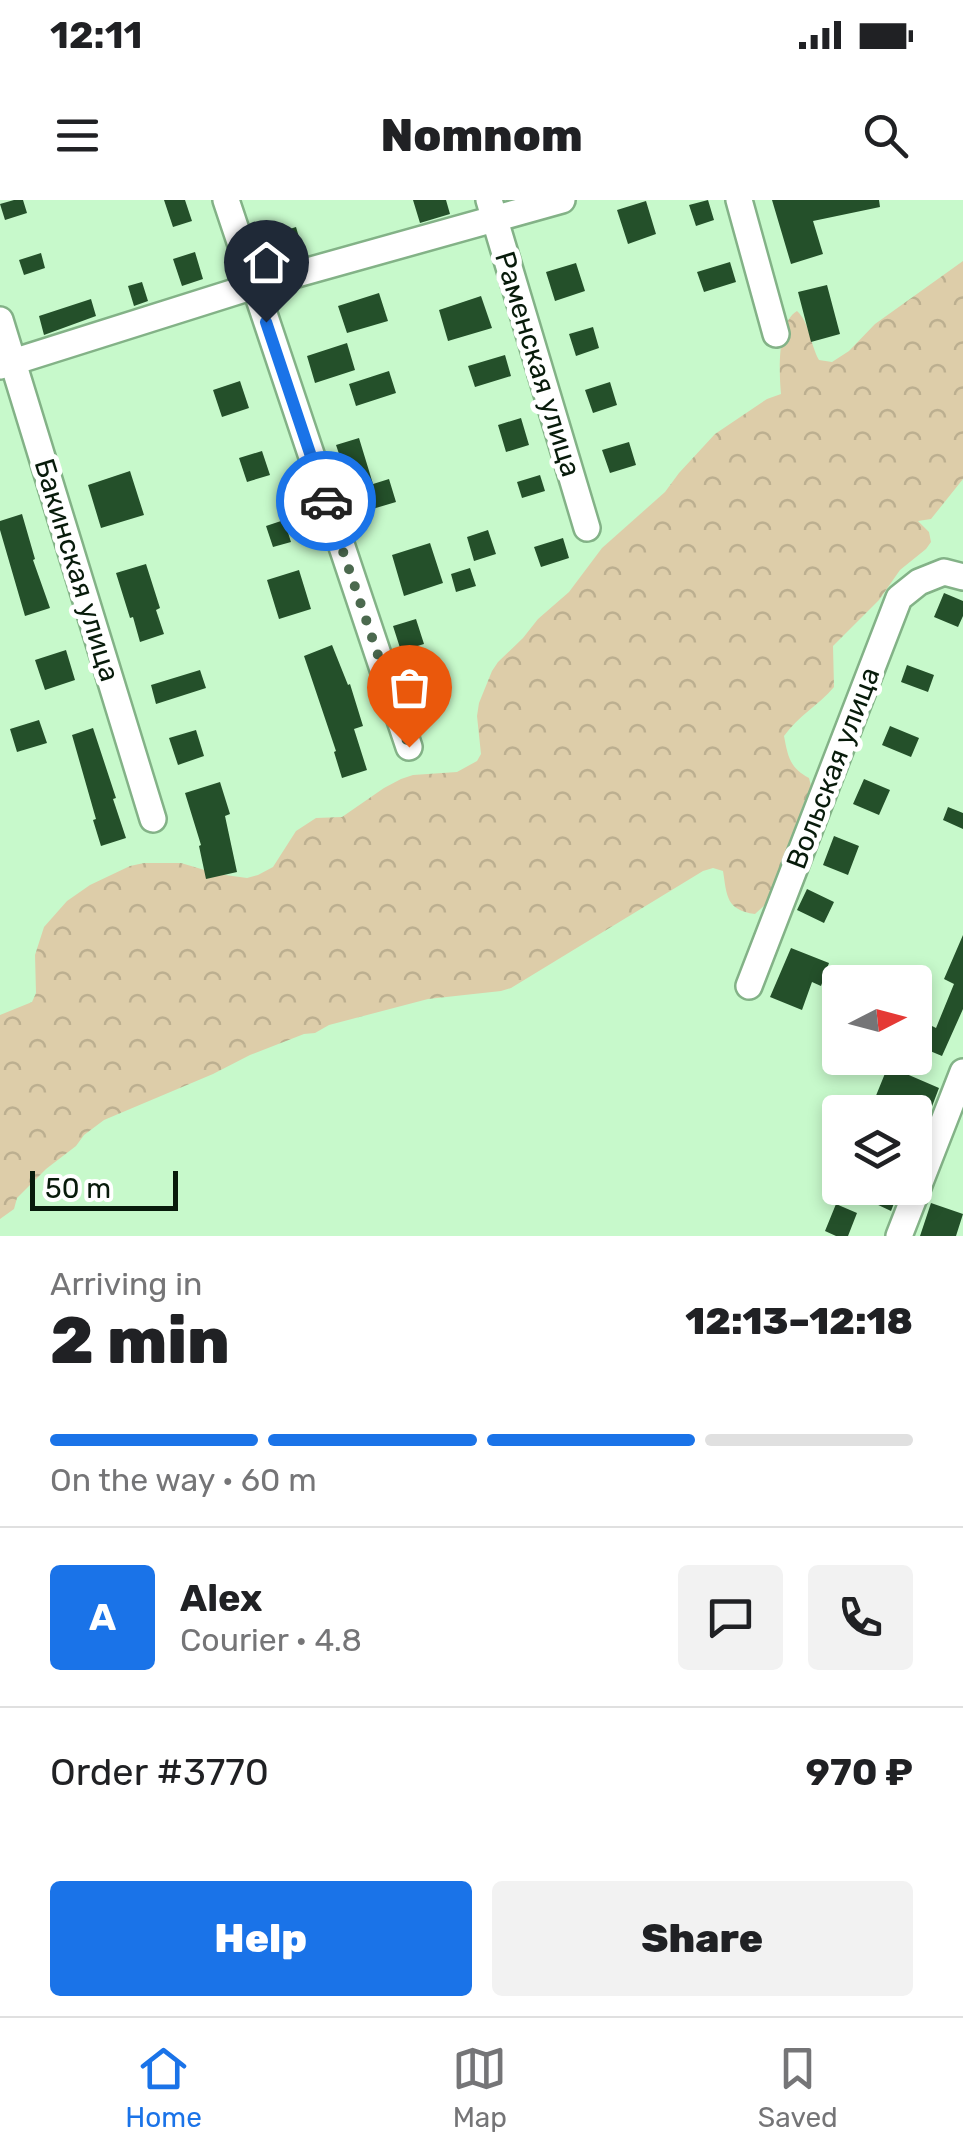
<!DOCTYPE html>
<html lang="en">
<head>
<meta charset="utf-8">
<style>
  :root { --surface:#fff; --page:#f2f2f2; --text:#202124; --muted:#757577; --line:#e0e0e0; --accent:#1a73e8 }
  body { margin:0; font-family:Rubik,sans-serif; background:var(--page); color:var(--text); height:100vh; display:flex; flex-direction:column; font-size:38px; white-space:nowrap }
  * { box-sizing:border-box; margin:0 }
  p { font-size:32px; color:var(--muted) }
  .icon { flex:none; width:55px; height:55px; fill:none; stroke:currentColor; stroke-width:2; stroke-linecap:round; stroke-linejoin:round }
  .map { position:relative; height:1036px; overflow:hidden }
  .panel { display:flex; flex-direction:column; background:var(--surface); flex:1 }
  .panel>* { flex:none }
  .needle { width:65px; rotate:84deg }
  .fabs { position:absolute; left:822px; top:765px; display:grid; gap:20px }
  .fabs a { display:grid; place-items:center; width:110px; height:110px; border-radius:10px; background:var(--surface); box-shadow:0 5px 15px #0003; font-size:50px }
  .scale { position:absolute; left:30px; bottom:25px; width:148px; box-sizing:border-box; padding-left:10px; border:5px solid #081b0b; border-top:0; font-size:28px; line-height:35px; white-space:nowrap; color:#081b0b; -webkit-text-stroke:8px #fff; paint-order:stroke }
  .pin { position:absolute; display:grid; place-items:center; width:85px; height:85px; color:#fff; margin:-102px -42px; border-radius:50% 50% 50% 0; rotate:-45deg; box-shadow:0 0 10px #0007 }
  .pin .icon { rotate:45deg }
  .courier { position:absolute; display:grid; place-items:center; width:100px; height:100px; margin:-50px; border:8px solid #1a73e8; border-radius:50%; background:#fff; color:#222; box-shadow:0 2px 12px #0007 }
  .overview em { font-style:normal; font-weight:800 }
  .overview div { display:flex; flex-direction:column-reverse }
  .overview { display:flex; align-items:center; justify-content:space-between; height:170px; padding:0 50px }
  h1 { font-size:65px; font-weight:800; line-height:75px }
  .bar { display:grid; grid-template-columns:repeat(4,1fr); gap:15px 10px; align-content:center; height:120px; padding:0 50px }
  .bar i { height:12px; border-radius:8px; background:var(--line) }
  .bar .active { background:var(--accent) }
  .bar p { grid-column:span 4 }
  .line { display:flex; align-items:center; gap:25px; padding:0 50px; border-top:2px solid var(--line) }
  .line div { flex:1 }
  .round { display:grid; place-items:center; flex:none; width:105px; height:105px; border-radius:10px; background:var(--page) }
  .button { display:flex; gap:20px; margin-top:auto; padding:20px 50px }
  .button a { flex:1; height:115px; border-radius:10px; background:var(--accent); color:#fff; font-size:40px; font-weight:800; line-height:115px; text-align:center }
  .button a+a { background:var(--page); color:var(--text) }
  .status { display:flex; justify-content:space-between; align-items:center; height:70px; padding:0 50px; background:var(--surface); direction:ltr }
  .status svg { height:28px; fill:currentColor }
  header { display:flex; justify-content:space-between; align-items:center; height:130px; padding:0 50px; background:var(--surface); font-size:45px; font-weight:800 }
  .tabs { display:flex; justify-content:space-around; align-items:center; height:140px; border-top:2px solid var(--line); background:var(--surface); font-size:28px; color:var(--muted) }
  .tabs a { display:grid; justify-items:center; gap:5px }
  .tabs .active { color:var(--accent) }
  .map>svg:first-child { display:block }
</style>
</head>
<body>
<div class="status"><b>12:11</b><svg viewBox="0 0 49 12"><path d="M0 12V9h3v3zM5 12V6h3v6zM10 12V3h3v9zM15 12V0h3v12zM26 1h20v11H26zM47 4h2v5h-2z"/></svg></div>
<header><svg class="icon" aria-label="menu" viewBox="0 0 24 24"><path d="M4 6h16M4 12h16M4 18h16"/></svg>Nomnom<svg class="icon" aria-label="search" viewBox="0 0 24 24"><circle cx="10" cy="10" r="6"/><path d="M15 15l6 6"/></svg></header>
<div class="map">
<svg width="963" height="1036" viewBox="0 0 963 1036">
  <defs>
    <pattern id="forest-crowns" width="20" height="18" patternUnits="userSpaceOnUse" patternTransform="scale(2.5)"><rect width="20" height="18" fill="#ddcda9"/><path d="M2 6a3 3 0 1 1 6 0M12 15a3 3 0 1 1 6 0" fill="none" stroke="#bcaf90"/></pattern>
  </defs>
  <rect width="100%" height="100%" fill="#c7f9cb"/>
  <path fill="url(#forest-crowns)" d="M963,61v218l-32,40 -13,2 11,11 2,10 -5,7 -26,21 -21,30 -46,46 1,41c-16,19 -35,28 -50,49 4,21 6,32 25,42l2,8 -10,24 -4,24 -17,57 -25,23c-29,-4 -28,-18 -32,-43l-10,-3 -10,3 -192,117 -10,3 -73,8 -99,26 -14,8 -11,1 -54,21 -37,19 -109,46 -20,15 -8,11 -30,23 -29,29 -3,11 -14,10v-204l32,-13 4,-9 -1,-38 9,-28 23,-26 23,-16 40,-19 14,-3h37l37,11 29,4 11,-3 15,-8 23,-36 20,-13 26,-1 42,-29 17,-9 12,-4 44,-3 20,-11 4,-7 -4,-38 2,-13 13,-32 6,-9 25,-24 15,-19 31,-27 33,-44 63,-56 14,-19 36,-39 52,-35 14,-5c-2,-21 -4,-72 16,-83 13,12 13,33 22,49l13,2 17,-11 26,-27z"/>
  <path fill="#24502a" d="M14,0h9l4,13 -22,7 -5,-16z
    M164,0h21l7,21 -19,6z
    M413,0h33l4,14 -30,9z
    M708,0l6,20 -18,6 -7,-21z
    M772,0h107l1,7 -67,14 10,33 -32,10z
    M646,1l10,33 -28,10 -11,-34z
    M296,27l7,24 -25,8 -7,-24z
    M195,52l8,27 -21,7 -9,-27z
    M41,53l4,15 -21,7 -5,-15z
    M730,62l6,20 -32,10 -7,-20z
    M576,63l9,28 -30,10 -9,-29z
    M142,82l6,19 -14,5 -6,-20z
    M827,85l13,49 -29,8 -13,-50z
    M379,93l9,28 -41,12 -9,-27z
    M481,96l11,32 -44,13 -9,-31z
    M91,99l5,17 -52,19 -5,-19z
    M593,127l6,21 -23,8 -7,-22z
    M347,143l8,27 -40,13 -8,-27z
    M505,155l6,21 -36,11 -7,-21z
    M389,171l7,22 -40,13 -7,-22z
    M240,181l9,27 -27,9 -9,-27z
    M610,182l7,23 -24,8 -8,-23z
    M521,218l8,27 -23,7 -8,-27z
    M359,238l14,46 16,-5 7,23 -37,11 -23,-68z
    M629,242l7,23 -26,8 -8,-23z
    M262,251l8,24 -23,7 -8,-24z
    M130,271l14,44 -43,13 -13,-43z
    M540,275l5,16 -23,7 -5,-16z
    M22,314l13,45 -2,1 17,48 -25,8 -25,-86v-9z
    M284,320l7,22 -18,5 -7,-21z
    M488,330l8,24 -22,7 -7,-24z
    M563,338l6,20 -28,9 -7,-20z
    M430,343l13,40 -39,13 -12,-41z
    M146,364l14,44 -4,2 8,24 -24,8 -7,-25 -3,1 -14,-45z
    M470,368l6,18 -20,6 -5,-18z
    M299,370l12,39 -32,10 -12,-39z
    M944,393l19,8v15l-5,11 -24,-10z
    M416,419l8,25 -23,7 -8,-25z
    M332,445l16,40 2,-1 13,42 -9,3 13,41 -25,8 -8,-26 2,-1 -32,-95z
    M66,450l9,30 -30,10 -10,-30z
    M907,465l27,10 -6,17 -27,-10z
    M200,470l6,18 -50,16 -5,-19z
    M435,472l7,22 -22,7 -7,-22z
    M39,520l8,23 -30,9 -7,-23z
    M890,526l29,12 -8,19 -29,-12z
    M93,528l23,70 -3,1 13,39 -25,8 -8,-26 3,-1 -24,-84z
    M196,530l8,26 -26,9 -9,-27z
    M864,579l26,11 -11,25 -26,-11z
    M220,582l10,32 -5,2 12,56 -31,7 -7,-33 2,-1 -16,-52z
    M948,607l15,6v16l-20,-9z
    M834,636l25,10 -11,29 -25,-10z
    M807,689l27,13 -10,21 -27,-13z
    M963,735v74l-21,47 -24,-10 10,-22 8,4 18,-44 -10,-5z
    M791,748l38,15 -8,23 -9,-4 -10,28 -32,-13z
    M888,866l51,22 -14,37 -10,-4v-9h-19l-23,-9z
    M880,988h20l-9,23 -17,-8z
    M931,1003l32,11 -7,22h-36z
    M836,1004l21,9 -9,23h-12l-11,-5z"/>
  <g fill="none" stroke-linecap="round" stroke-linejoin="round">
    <g stroke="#83b287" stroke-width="30">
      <path id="minor" d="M226,0l183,547
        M489,0l98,328
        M739,0l37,134
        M0,120l153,499
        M0,166l254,-80 308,-86
        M749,786l150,-388 20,-16 25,-10 19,5
        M899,1036l64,-164"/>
    </g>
    <use href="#minor" stroke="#fff" stroke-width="25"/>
  </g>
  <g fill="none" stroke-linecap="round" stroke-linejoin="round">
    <path stroke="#4b694e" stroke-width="10" stroke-dasharray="0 18" d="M326,301l83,246"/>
    <path stroke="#1a73e8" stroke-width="12" d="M266,122l60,179"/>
  </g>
  <g text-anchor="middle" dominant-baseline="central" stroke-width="10" stroke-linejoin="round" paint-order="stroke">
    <g font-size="28" fill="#081b0b" stroke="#fff">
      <text transform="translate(538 164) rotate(73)">Раменская улица</text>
      <text transform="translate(77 370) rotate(73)">Бакинская улица</text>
      <text transform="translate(833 568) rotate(-69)">Вольская улица</text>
    </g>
  </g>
</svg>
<div class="fabs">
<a><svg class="needle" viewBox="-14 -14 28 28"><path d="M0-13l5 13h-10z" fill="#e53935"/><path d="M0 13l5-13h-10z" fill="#757577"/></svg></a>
<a><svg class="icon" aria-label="layers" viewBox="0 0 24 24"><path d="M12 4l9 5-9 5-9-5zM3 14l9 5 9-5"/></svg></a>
</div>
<div class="scale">50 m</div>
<div class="pin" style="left:409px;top:547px;background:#ea580c"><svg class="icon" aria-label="bag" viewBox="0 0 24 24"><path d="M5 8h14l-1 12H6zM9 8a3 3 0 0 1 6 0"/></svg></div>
<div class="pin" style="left:266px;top:122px;background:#1f2937"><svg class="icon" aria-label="home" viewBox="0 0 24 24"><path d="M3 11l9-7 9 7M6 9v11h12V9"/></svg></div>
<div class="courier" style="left:326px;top:301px"><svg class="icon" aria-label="car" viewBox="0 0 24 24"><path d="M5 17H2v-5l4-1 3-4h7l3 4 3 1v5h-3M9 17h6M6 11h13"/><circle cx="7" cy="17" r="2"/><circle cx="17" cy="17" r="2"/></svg></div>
</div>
<section class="panel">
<div class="overview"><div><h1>2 min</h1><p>Arriving in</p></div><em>12:13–12:18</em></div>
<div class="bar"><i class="active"></i><i class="active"></i><i class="active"></i><i></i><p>On the way · 60 m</p></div>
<div class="line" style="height:180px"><b class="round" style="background:var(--accent);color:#fff">A</b><div><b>Alex</b><p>Courier · 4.8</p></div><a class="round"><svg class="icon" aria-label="chat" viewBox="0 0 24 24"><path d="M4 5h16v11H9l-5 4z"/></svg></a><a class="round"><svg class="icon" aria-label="phone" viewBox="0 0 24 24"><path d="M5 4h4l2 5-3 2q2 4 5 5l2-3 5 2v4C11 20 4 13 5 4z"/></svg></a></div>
<div class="line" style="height:130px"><div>Order #3770</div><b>970 ₽</b></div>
<div class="button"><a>Help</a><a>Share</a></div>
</section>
<nav class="tabs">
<a class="active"><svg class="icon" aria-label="home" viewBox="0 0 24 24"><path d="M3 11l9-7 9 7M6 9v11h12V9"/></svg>Home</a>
<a><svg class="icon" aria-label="map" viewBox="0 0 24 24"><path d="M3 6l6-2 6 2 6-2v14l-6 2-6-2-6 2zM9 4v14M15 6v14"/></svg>Map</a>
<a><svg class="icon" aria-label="saved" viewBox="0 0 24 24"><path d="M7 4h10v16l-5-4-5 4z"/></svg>Saved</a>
</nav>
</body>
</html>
